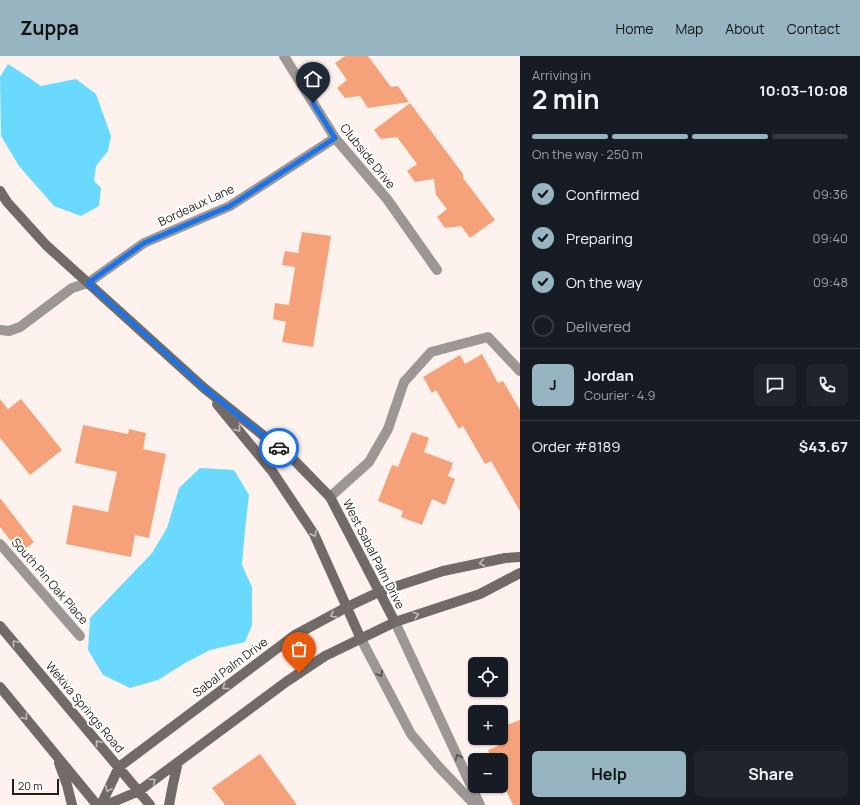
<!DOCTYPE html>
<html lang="en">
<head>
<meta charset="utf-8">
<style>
  :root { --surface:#171b24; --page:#20242c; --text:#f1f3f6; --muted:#9ea1a6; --line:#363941; --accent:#97b5c0 }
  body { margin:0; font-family:Manrope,sans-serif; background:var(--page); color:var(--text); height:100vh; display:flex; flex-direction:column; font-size:15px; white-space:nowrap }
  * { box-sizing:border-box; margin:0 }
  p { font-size:13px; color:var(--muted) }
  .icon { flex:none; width:22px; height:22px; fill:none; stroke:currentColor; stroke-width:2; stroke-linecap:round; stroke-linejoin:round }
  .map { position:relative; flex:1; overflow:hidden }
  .sheet { display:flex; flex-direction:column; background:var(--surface); width:340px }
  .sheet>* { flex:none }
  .buttons { position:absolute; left:468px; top:601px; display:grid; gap:8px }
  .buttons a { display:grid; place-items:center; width:40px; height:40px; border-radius:6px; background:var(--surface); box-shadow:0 1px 3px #0004; font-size:20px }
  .scale { position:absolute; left:12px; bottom:10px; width:47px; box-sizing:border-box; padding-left:4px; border:2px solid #231e1c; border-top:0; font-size:11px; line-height:14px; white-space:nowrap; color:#231e1c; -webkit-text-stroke:3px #fff; paint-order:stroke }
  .pin { position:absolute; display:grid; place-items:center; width:34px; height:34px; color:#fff; margin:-41px -17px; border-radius:50% 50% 50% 0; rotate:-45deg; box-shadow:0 0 4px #0007 }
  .pin .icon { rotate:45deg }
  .courier { position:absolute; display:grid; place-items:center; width:40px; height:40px; margin:-20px; border:3px solid #1a73e8; border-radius:50%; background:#fff; color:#222; box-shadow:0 1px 5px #0007 }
  .overview em { font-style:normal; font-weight:700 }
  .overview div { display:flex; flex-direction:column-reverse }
  .overview { display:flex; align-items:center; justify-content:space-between; height:68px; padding:0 12px }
  h1 { font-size:26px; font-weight:700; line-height:30px }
  .bar { display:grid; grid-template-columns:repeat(4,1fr); gap:6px 4px; align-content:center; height:48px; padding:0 12px }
  .bar i { height:5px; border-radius:3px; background:var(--line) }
  .bar .selected { background:var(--accent) }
  .bar p { grid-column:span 4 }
  .line { display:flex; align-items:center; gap:10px; padding:0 12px; border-top:1px solid var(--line) }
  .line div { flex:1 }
  .round { display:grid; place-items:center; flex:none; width:42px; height:42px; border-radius:6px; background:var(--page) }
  ol { padding:0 12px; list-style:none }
  li { display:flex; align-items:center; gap:12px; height:44px }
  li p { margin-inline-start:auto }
  li .icon { padding:4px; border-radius:50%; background:var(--accent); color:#111; stroke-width:4 }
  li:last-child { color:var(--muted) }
  li i { width:22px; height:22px; border:2px solid var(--line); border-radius:50% }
  .action { display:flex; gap:8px; margin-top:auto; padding:8px 12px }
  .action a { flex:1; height:46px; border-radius:6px; background:var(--accent); color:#111; font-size:16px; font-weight:700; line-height:46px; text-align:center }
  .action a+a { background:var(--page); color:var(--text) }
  header { display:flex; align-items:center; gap:24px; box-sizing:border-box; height:56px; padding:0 20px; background:var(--accent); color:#111 }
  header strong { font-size:19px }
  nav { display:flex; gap:22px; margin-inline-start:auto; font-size:14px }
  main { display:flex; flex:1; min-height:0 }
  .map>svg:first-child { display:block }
</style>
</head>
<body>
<header>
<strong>Zuppa</strong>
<nav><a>Home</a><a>Map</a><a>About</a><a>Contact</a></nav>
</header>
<main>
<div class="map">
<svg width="520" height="749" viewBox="0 0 520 749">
  <rect width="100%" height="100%" fill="#fdf2ed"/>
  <path fill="#6ad9fe" d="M8,8l20,13 13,9 35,-7 20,15 15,42 -3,15 -12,15 -2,15 7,7 -2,18 -18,10 -27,-10 -35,-40 -18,-30 -1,-59z
    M200,412l34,2 15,25 -4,35 -3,35 10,22v38l-7,17 -35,8 -25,13 -27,17 -28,8 -27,-13 -15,-25 2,-32 62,-65 15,-25 12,-40z"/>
  <path fill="#f5a27a" d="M345,0h23l23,31 7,-1 11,16 -41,6 -8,-12 -15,2 -8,-10 10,-8 -12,-17z
    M410,47l53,71v4l32,42 -25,18 -9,-12 -16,2 -8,-11 10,-8 -11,-14 -2,-16 -19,3 -8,-11 10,-7 -20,-27 -16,2 -7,-9z
    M302,176l29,4 -18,111 -31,-5 4,-20 -13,-3 2,-16 14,2 6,-38 -13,-2 3,-14 13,2z
    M482,298l16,29 5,-2 17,29v101l-29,-50 -6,3 -22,-38 -4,3 -23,-39 -4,3 -9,-16 37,-22 5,9z
    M0,343l8,10 13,-10 41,51 -32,25 -30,-37z
    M83,369l45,9 1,-5 17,4 -3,16 23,5 -17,84 -14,-3 -4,22 -65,-13 7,-39 35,7 9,-40 -42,-9z
    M412,376l17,6 -5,14 29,11 -5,13 7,3 -10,26 -13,-6 -10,26 -21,-8 2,-6 -25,-10 14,-36 6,2z
    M0,442l34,44 -14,11 -20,-26z
    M520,664v85h-7l-12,-25v-20h-9l-4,-10 10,-4 -3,-8h6v-11z
    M260,698l37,51h-72l-13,-17z"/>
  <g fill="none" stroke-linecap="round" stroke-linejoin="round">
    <path stroke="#9c9794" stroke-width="10" d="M284,0l51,82 52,61 50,71
      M0,274l9,1 11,-4 52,-39 16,-5 56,-40 86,-37 105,-68
      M330,441l39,-35 19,-33 16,-47 27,-30 57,-15 32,34
      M0,488l80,92
      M395,566l85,183
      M361,583l50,95 27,32 37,39"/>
    <path stroke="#726a66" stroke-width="10" d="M0,135l7,11 39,43 158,143 90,72 36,37 65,125
      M217,348l55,67 42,63 47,105
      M0,570l150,179
      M0,631l97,118
      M59,707l8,22 5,20
      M101,749l18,-38 176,-132 52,-28 32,-15 64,-21 62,-13 15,-1
      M106,749l33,-14 147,-109 39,-26 70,-34 85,-28 40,-21
      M169,749l4,-21 5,-22"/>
  </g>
  <defs><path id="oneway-chevron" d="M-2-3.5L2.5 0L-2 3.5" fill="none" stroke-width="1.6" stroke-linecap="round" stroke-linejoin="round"/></defs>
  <g stroke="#c0bcba">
    <use href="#oneway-chevron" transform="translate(238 373) rotate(51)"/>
    <use href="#oneway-chevron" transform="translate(314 478) rotate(61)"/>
    <use href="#oneway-chevron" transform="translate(482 507) rotate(168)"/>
    <use href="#oneway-chevron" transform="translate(333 559) rotate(151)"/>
    <use href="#oneway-chevron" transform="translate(416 559) rotate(-18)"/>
    <use href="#oneway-chevron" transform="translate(15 587) rotate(-130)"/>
    <use href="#oneway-chevron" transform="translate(225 631) rotate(143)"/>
    <use href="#oneway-chevron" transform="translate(25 661) rotate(51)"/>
    <use href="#oneway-chevron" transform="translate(98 687) rotate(-130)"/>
    <use href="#oneway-chevron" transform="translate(153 725) rotate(-36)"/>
    <use href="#oneway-chevron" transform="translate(108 733) rotate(116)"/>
  </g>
  <g stroke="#534e4c">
    <use href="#oneway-chevron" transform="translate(380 618) rotate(62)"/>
    <use href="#oneway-chevron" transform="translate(458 701) rotate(-115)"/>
  </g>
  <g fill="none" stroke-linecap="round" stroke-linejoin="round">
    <path stroke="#6f6865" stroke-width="4" stroke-dasharray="0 7.2" d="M279,392l15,12 36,37 64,125 -69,34 -26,17"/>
    <path stroke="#1a73e8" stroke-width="5" d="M279,392l-75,-60 -116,-105 56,-40 86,-37 105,-68 -22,-35"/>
  </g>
  <g text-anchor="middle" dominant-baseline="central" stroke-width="4" stroke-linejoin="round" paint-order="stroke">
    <g font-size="12" fill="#231e1c" stroke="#fff">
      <text transform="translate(368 100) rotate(51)">Clubside Drive</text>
      <text transform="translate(196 149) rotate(-25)">Bordeaux Lane</text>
      <text transform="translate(374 498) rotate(63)">West Sabal Palm Drive</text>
      <text transform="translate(50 525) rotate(49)">South Pin Oak Place</text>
      <text transform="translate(230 611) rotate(-37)">Sabal Palm Drive</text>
      <text transform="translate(85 651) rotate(50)">Wekiva Springs Road</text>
    </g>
  </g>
</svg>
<div class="buttons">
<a><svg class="icon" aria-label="locate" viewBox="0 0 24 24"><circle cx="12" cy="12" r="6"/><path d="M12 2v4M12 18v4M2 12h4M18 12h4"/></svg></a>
<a>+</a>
<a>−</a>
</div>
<div class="scale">20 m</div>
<div class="pin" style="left:299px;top:617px;background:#ea580c"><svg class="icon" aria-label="bag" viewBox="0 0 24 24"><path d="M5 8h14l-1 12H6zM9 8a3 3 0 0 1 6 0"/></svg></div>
<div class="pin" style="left:313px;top:47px;background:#1f2937"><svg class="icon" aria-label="home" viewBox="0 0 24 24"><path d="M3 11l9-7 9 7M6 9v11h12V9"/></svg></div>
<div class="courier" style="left:279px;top:392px"><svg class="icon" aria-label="car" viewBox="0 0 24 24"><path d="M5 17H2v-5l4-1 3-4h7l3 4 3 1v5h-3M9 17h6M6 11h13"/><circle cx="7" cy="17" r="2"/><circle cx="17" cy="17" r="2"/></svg></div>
</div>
<section class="sheet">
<div class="overview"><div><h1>2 min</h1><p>Arriving in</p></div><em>10:03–10:08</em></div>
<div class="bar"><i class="selected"></i><i class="selected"></i><i class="selected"></i><i></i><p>On the way · 250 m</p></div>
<ol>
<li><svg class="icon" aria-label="check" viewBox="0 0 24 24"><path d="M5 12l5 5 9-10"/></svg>Confirmed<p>09:36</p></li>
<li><svg class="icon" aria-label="check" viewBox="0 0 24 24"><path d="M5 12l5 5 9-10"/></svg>Preparing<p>09:40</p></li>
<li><svg class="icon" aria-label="check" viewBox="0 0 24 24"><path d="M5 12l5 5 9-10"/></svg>On the way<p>09:48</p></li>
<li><i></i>Delivered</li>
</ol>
<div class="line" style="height:72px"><b class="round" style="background:var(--accent);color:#111">J</b><div><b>Jordan</b><p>Courier · 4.9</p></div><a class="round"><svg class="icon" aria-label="chat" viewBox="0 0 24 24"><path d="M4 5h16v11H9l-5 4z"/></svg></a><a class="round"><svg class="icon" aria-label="phone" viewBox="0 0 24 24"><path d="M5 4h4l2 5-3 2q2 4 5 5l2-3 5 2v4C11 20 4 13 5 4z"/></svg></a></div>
<div class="line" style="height:52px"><div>Order #8189</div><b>$43.67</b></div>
<div class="action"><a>Help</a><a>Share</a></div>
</section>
</main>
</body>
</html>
